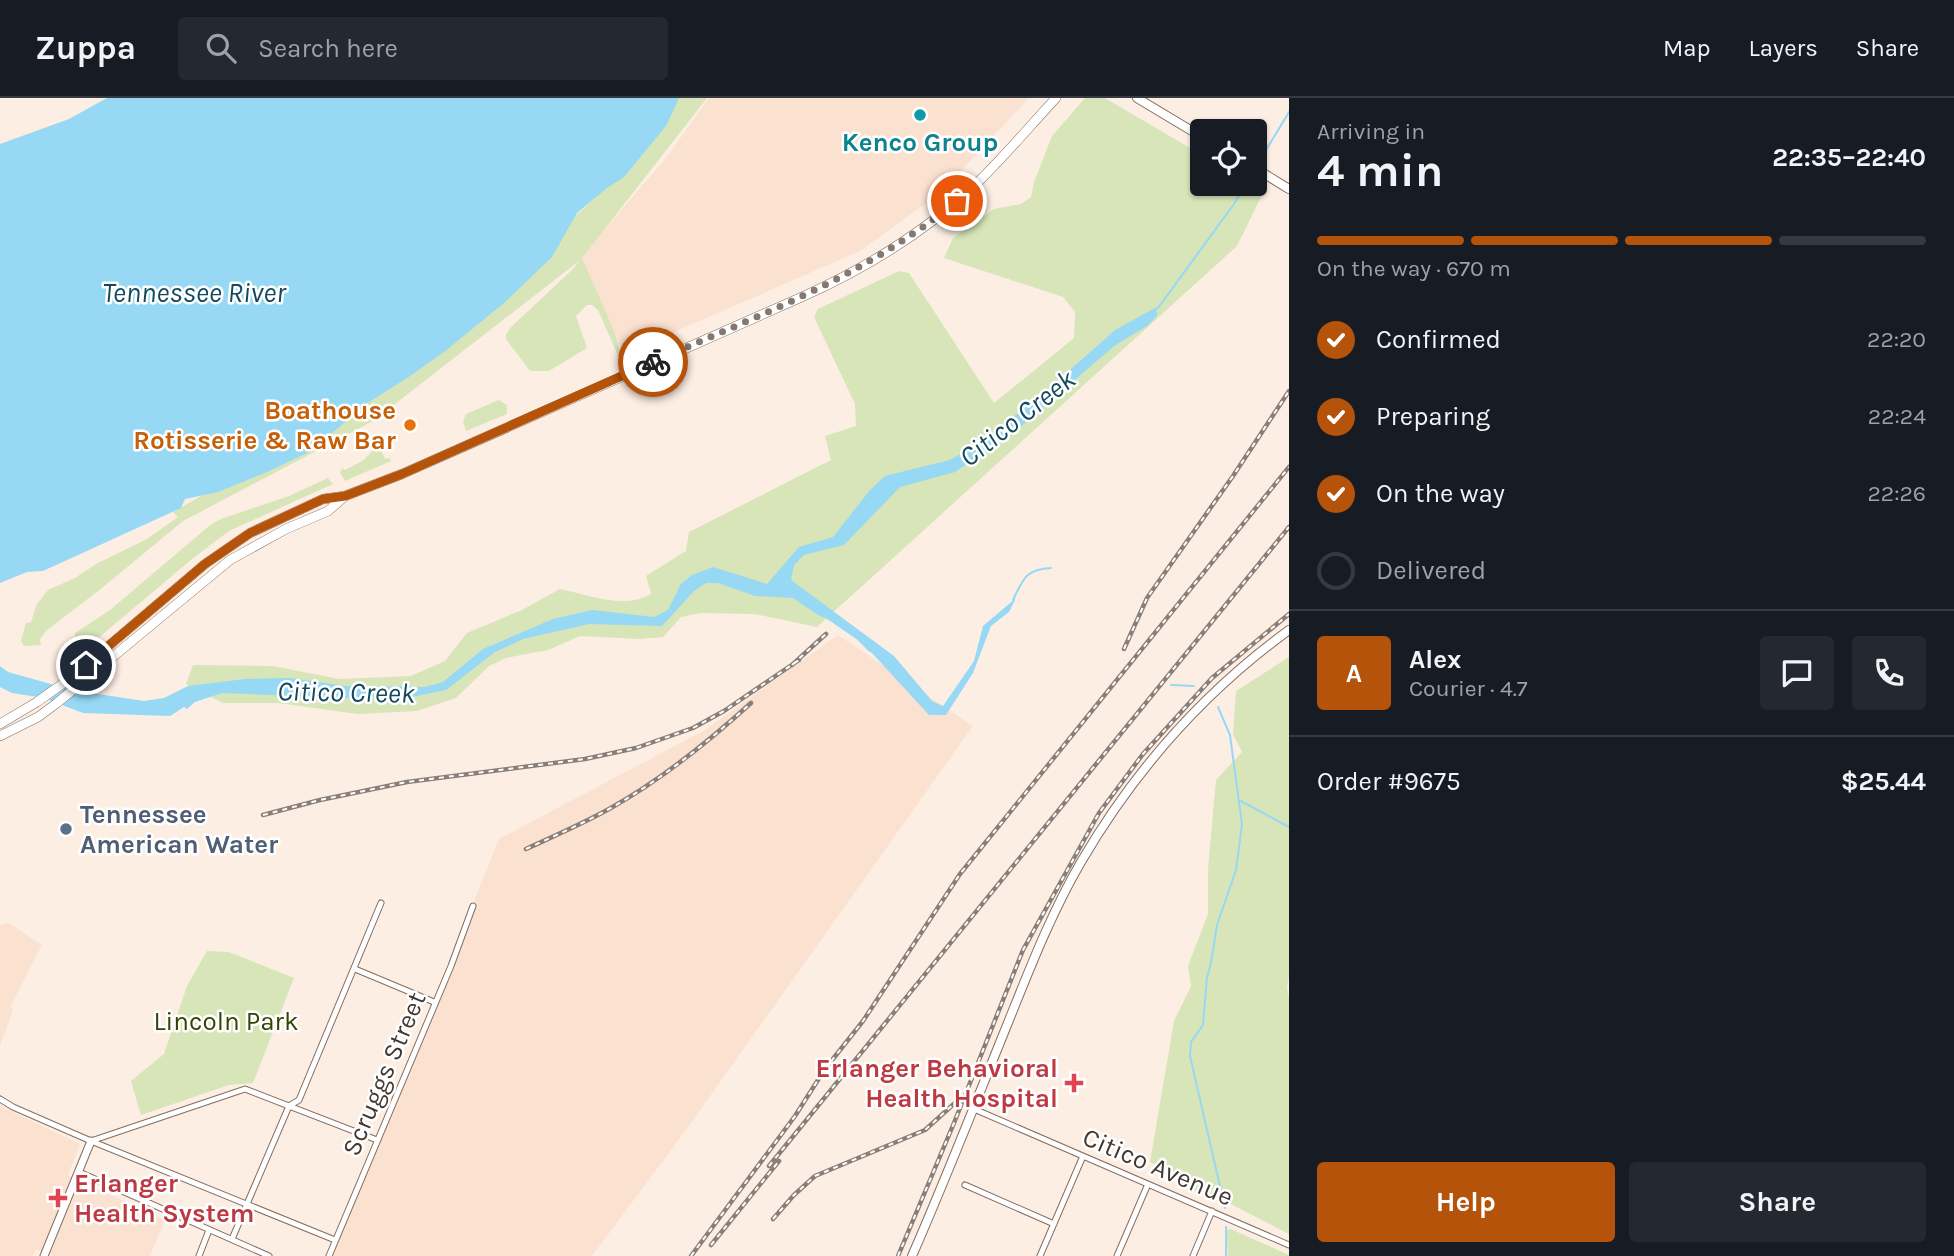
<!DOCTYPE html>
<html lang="en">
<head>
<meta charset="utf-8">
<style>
  :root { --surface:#171b24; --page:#242831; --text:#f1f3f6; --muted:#9ea1a6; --line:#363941; --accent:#b45309 }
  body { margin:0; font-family:Karla,sans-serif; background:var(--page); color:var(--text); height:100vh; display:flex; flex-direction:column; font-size:26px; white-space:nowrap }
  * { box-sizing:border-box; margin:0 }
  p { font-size:23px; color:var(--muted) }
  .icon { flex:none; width:38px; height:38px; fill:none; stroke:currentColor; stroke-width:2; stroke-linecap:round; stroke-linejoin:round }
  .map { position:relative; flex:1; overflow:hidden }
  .panel { display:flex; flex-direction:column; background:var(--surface); width:665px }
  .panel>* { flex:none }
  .tools { position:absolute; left:1190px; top:21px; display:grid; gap:14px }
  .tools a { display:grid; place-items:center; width:77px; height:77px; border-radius:7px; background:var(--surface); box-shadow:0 2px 5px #0004; font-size:35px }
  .pin { position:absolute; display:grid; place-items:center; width:60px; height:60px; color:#fff; margin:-30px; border:4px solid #fff; border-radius:50%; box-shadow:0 2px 7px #0007 }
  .courier { position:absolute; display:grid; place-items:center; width:70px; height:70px; margin:-35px; border:5px solid #b45309; border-radius:50%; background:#fff; color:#222; box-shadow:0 2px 9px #0007 }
  .overview em { font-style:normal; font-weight:700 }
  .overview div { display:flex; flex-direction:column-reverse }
  .overview { display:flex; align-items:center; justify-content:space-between; height:119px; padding:0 28px }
  h1 { font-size:46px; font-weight:700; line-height:52px }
  .bar { display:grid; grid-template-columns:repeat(4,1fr); gap:10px 7px; align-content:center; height:84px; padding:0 28px }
  .bar i { height:9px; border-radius:5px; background:var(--line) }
  .bar .current { background:var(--accent) }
  .bar p { grid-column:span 4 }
  .line { display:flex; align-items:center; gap:18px; padding:0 28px; border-top:2px solid var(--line) }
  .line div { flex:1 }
  .round { display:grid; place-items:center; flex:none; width:74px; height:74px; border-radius:7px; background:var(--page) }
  ol { padding:0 28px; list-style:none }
  li { display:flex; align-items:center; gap:21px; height:77px }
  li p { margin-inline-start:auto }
  li .icon { padding:7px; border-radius:50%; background:var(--accent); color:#fff; stroke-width:4 }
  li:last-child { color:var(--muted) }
  li i { width:38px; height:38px; border:4px solid var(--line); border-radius:50% }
  .action { display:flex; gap:14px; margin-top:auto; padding:14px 28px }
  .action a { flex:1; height:80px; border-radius:7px; background:var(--accent); color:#fff; font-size:28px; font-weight:700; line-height:80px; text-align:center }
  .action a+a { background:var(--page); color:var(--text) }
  header { display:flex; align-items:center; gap:42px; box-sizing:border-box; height:98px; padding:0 35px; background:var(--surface); border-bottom:2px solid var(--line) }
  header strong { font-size:33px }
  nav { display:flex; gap:38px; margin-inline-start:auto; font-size:24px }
  .search { width:490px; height:63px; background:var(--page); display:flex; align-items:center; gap:18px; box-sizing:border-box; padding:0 24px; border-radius:7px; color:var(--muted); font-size:26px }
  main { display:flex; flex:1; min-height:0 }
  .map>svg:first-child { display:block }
</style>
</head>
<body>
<header>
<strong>Zuppa</strong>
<div class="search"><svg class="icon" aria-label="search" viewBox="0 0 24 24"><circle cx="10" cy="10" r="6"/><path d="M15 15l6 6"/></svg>Search here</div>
<nav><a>Map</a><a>Layers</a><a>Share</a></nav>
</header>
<main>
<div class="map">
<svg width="1289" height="1158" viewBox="0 0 1289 1158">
  <rect width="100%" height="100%" fill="#fdeee4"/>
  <path fill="#fbe1d0" d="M709,0h320l-89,95 -80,58 -236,103 -43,-97 85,-99z
    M838,537l135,91 -287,404 -94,126h-261l168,-417 206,-109z
    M9,825l33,22 -32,62 3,3 -13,36v-121z
    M0,1008l80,38 -12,31 97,45 -15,36h-96l-18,-7 -3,7h-33z"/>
  <path fill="#d7e5b8" d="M671,0h36l-125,160 33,75 7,26 -2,1 -22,-50 -6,-5h-5l-11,11 11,32 -38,23h-19l-24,-32v-5l5,-7 62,-58 6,-8 -206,160 -190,100 -81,67 -55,42 -7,9 1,6 -17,1 -3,-5 5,-18 5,-1 6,-18 11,-14 27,-12 21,-14 51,-25 31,-22 -5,-5 212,-121 210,-193z
    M1085,0h20l97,57v29h45l15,11 -25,51 -420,381 -62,-13 -55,-1 -19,4 -18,20 -24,2 -59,-3 -32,14 -42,8 -17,8 -33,32 -39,13 -59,3 -80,-11h-55l-37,-19 7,-19 80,1 66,13 72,-3 34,-15 22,-28 55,-23 38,-21c29,6 64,21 91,5l-5,-18 40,-25 3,-19 142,-72 -6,-24 31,-10 -1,-22 -41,-87 4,-8 81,-38 10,2 85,130 80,-65 1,-26 -12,-15 -119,-39 9,-20 41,-29 27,-5 10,-7 3,-15 18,-46z
    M499,302l8,5v9l-41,17 -3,-10 3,-7z
    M379,338l3,2 -4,5 7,16 5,-1 1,3 -46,20 -5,-8 2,-5 3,2 19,-10 13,-14 -2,-5z
    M328,380l5,6 -104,47 -37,28 -115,97 -2,-23 35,-23 99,-84 12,-7 68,-23z
    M1289,559v318l-2,12 2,11v236l-78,-40 -31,-6 -8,-15 -22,-11 24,-141 17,-35 -3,-20 20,-52v-45l8,-89 26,-28 -9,-18 3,-43z
    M207,853l22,1 65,26 -41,105 -24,2 -88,30 -10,-34 33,-27 23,-68z
    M1231,1131l58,26v1h-61l-2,-26z"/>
  <path fill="#97d8f4" d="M107,0h572l-13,28 -42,51 -17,11 -30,25 -25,44 -48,46 -60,49 -34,24 -44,28 -55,47 -44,21 -49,20 -33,7 -4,9 -138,63 -16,1 -27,11v-439l69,-25z
    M1157,209v9l-10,10 -33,20 -96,83 -63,43 -55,15 -56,58 -40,10 -10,10 -3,15 103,76 38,45 11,5 31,-45 9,-35 33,-28 -7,14 -18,14 -18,47 -27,42h-17l-70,-76 -66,-41 -38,-2 -37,-13h-12l-12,8 -32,35 -73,-2 -66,15 -28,13 -49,38 -50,10 -174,-7 -27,9 -8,7 -3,-2 -14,9 -87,-3 -39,-15 -32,-5 -12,-6v-21l8,6 64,18 72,11 20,-3 24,-12 57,-7 45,-1 56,8 79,1 18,-5 40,-33 70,-30 39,-9 62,7 14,-7 13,-26 11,-9 21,-8 54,17 32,-37 34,-10 37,-47 15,-14 65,-16 18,-10 68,-50 79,-70z"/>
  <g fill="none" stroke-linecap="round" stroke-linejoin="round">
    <path stroke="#97d8f4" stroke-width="2" d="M1257,67l32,-53
      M1158,210l76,-104 12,-20
      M1013,502c10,-21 13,-31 38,-32
      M800,504l22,14
      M836,526l22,15 12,12
      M1171,587l23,1
      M1218,609l12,28 12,89 -6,46 -19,55 -6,38 -4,14 -4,48 -12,17 -1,14 35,152
      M1241,703l48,26
      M1226,1158v-29"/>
    <g stroke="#846e60" stroke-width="7">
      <path id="minor" d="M355,871l79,33
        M0,1001l13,8 78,34 244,99
        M974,1011l315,136
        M91,1043l154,-52 132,51
        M79,1074l190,84
        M965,1087l89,39
        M232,1141l57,-133 10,-6 82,-197
        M199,1158l10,-26
        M329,1158l122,-290 22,-60
        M1040,1158l43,-100
        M1117,1158l31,-72
        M1193,1158l19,-45"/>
    </g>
    <g stroke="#846e60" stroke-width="9">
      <path id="tertiary" d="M44,1158l47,-115"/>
    </g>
    <g stroke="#846e60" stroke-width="10">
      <path id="secondary" d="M1137,0l65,39
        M1255,70l34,21
        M912,1158c32,-73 61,-147 91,-221 24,-59 46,-118 78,-173 53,-91 123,-170 208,-232"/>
    </g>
    <g stroke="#846e60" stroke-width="10">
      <path id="primary" d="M0,626l37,-22 35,-25 133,-113 45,-31 73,-34 22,-3 57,-22 402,-178c62,-28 121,-64 171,-111 29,-28 54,-58 81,-87
        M0,638l38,-19 19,-14 173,-143 56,-31 42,-18 16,-14"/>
    </g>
    <use href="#minor" stroke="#fff" stroke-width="5"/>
    <use href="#tertiary" stroke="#fff" stroke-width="7"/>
    <use href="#secondary" stroke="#fff" stroke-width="8"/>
    <use href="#primary" stroke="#fff" stroke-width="9"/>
    <g stroke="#8a7e76" stroke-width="4.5">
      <path id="rail" d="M1124,551l23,-51 86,-122 56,-85
        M792,567l34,-31
        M263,717l57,-15 87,-18 178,-23 51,-11 57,-20 31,-17 75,-51
        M526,751c28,-13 56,-25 83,-40 52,-29 98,-66 142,-106
        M769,1068l520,-639
        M773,1121l21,-24 21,-19 110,-46 31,-28 2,-9
        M711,1147l68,-84
        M691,1158l104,-140 30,-47 38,-48 97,-147 329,-407
        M898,1158l56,-133 69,-173 76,-137 44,-59 69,-76 77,-64"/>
    </g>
    <use href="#rail" stroke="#fff" stroke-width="2" stroke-dasharray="5" stroke-linecap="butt"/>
  </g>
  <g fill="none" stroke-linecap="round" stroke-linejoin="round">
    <path stroke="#847871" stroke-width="7" stroke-dasharray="0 12.6" d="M653,264c108,-48 211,-85 304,-161"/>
    <path stroke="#b45309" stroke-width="9" d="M86,567l119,-101 45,-31 73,-34 22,-3 57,-22 251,-112"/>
  </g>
  <circle fill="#0f9aa8" stroke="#fff" stroke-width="2.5" cx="920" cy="17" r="7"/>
  <circle fill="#e8710a" stroke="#fff" stroke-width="2.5" cx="410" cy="327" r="7"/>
  <circle fill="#5c6f8a" stroke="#fff" stroke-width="2.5" cx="66" cy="731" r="7"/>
  <g fill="#e0444e" stroke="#fff" stroke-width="2.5">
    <path d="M1070.5 974.5h7v7h7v7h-7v7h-7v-7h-7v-7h7z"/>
    <path d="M54.5 1089.5h7v7h7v7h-7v7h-7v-7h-7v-7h7z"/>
  </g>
  <g text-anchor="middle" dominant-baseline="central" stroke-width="5" stroke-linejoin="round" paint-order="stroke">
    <g font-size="26" font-weight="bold" fill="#0d838f" stroke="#fff">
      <text x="920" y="44">Kenco Group</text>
    </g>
    <g font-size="26" font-weight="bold" fill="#c56008" stroke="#fff" text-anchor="end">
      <text x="396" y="312">Boathouse<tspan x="396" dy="30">Rotisserie &amp; Raw Bar</tspan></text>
    </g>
    <g font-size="26" font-weight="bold" fill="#4e5e75" stroke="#fff" text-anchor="start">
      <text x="80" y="716">Tennessee<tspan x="80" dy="30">American Water</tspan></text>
    </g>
    <g font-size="26" fill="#354302" stroke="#fff">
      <text x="226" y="923">Lincoln Park</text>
    </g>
    <g font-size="26" font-weight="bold" fill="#be3a42" stroke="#fff" text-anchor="end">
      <text x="1058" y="970">Erlanger Behavioral<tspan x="1058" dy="30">Health Hospital</tspan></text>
      <text x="74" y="1085" text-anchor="start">Erlanger<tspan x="74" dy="30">Health System</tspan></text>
    </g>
    <g font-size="26" fill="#433933" stroke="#fff">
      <text transform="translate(384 976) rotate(-67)">Scruggs Street</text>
      <text transform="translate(1158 1069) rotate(23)">Citico Avenue</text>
    </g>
    <g font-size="28" font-style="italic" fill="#13495d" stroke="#fff">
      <text x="194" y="194">Tennessee River</text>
      <text transform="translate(1017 320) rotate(-38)">Citico Creek</text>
      <text transform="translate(346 594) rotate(1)">Citico Creek</text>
    </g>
  </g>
</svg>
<div class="tools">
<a><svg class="icon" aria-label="locate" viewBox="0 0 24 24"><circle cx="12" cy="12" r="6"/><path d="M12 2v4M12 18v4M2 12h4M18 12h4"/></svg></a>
</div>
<div class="pin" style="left:957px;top:103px;background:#ea580c"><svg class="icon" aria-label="bag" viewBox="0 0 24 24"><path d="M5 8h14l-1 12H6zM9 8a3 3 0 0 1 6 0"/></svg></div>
<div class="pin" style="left:86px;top:567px;background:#1f2937"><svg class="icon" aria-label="home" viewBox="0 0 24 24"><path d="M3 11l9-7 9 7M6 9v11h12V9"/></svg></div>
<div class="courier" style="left:653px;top:264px"><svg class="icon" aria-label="bike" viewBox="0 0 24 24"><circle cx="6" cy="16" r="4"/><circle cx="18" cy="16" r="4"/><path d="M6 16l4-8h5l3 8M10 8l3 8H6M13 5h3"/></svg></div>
</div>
<section class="panel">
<div class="overview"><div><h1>4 min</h1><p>Arriving in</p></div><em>22:35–22:40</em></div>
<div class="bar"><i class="current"></i><i class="current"></i><i class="current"></i><i></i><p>On the way · 670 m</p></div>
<ol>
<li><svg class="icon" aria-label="check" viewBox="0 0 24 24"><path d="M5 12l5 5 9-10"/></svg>Confirmed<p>22:20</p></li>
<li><svg class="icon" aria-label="check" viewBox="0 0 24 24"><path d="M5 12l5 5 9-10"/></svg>Preparing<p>22:24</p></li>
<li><svg class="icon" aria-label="check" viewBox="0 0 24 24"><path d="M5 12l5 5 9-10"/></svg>On the way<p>22:26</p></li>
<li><i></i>Delivered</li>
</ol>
<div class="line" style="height:126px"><b class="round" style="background:var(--accent);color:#fff">A</b><div><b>Alex</b><p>Courier · 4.7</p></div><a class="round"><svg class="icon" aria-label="chat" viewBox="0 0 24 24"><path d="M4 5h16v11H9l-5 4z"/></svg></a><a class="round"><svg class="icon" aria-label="phone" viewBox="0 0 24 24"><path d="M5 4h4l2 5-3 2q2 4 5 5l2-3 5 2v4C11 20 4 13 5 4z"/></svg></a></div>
<div class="line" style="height:91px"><div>Order #9675</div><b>$25.44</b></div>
<div class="action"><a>Help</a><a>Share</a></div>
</section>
</main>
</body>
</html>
